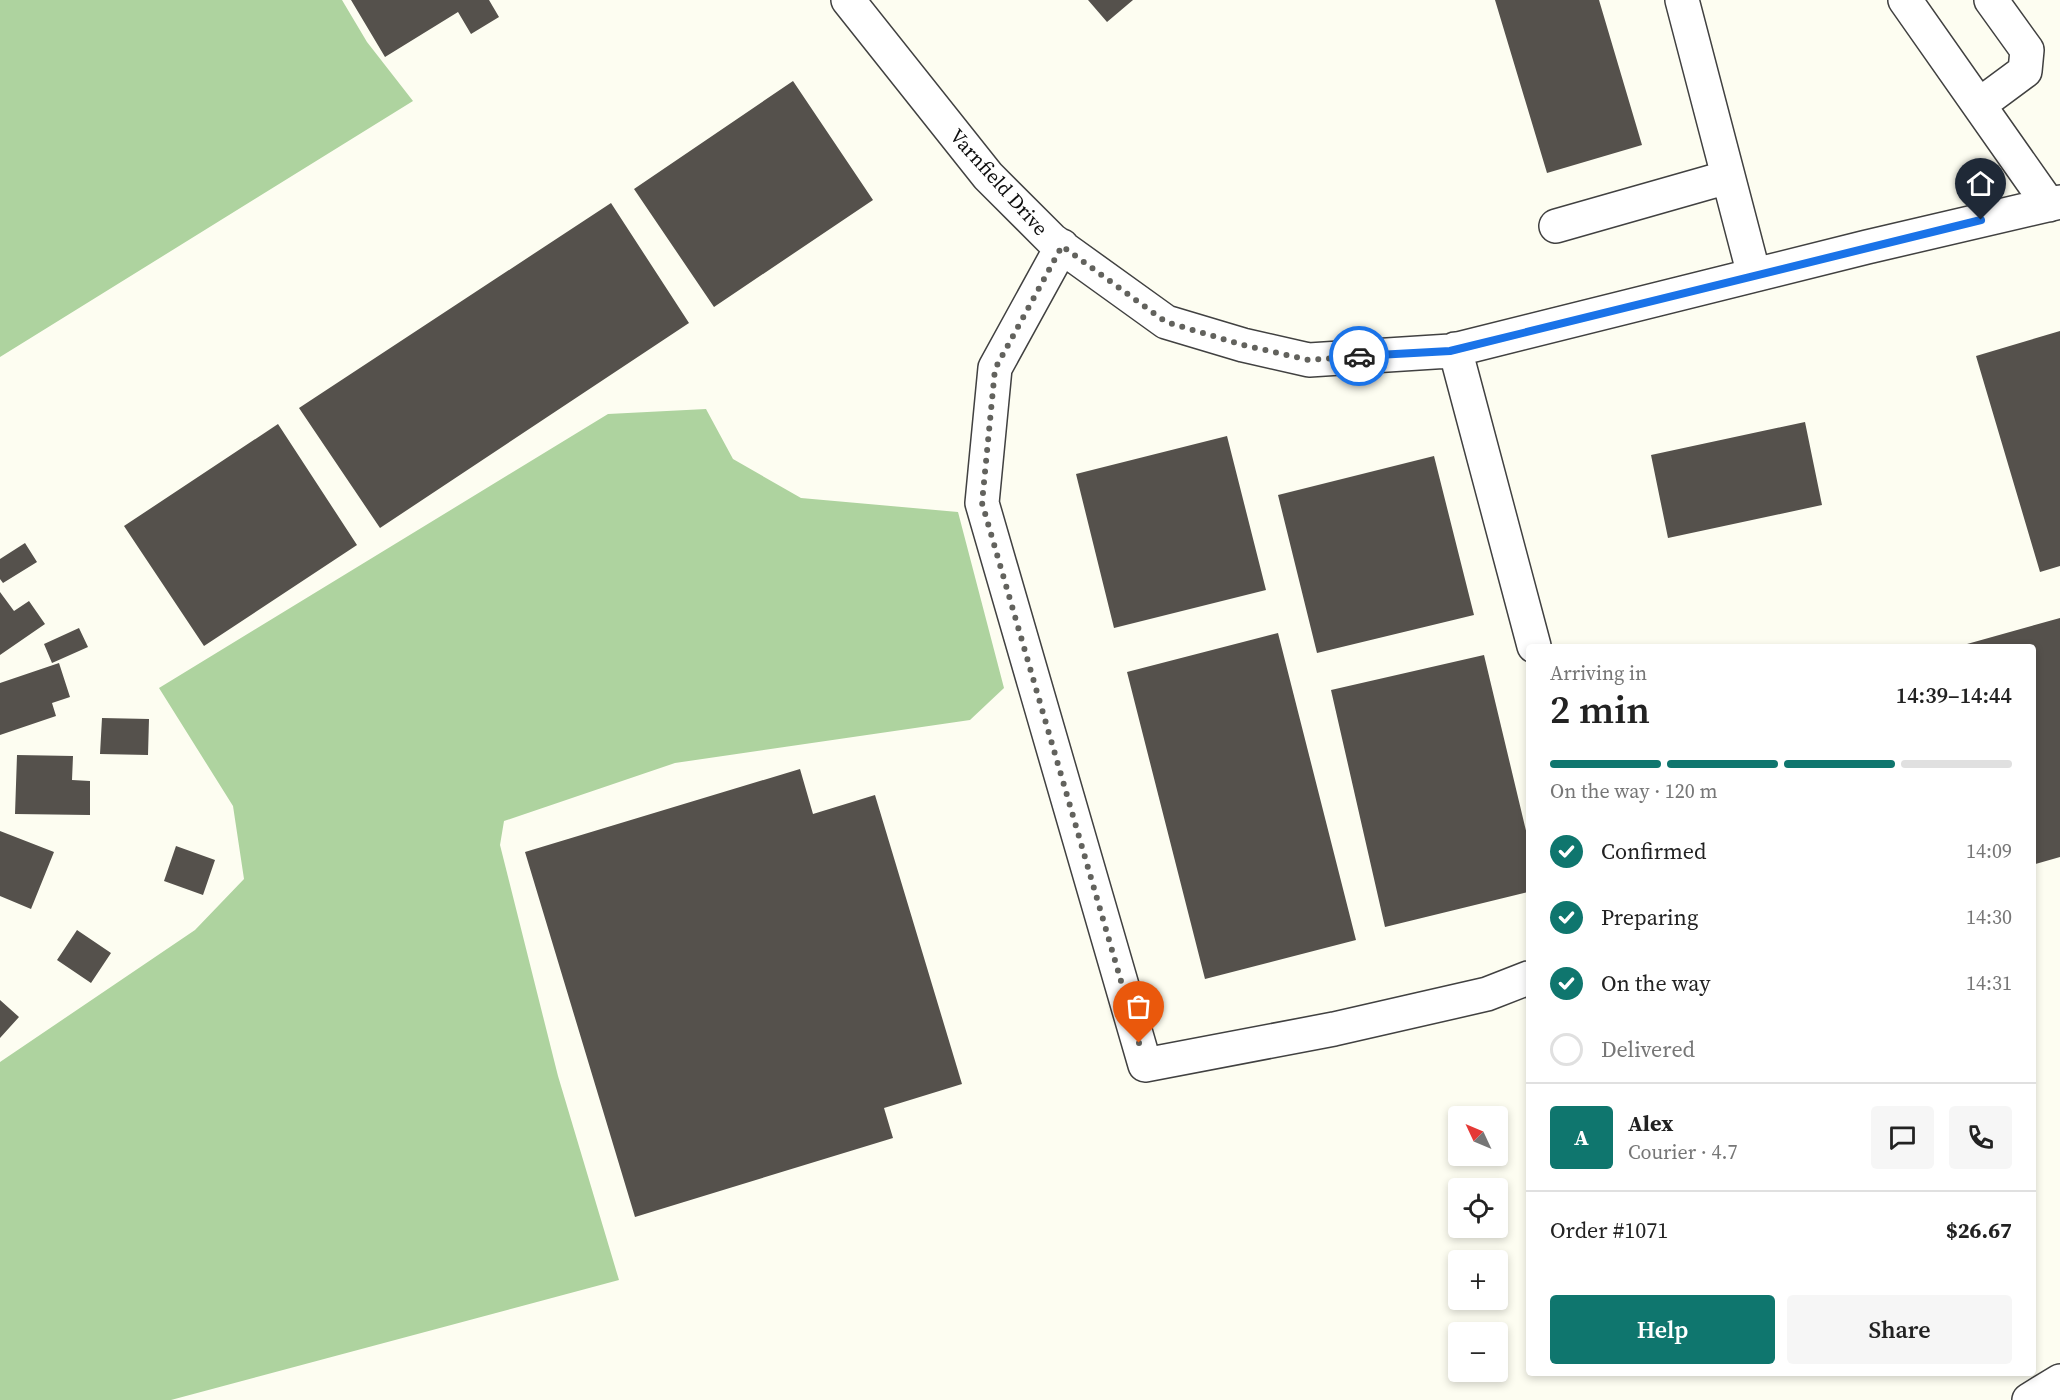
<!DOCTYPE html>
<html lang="en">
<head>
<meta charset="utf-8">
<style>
  :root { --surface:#fff; --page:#f6f6f6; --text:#222; --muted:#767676; --line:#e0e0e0; --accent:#0f766e }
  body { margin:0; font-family:"Source Serif 4",serif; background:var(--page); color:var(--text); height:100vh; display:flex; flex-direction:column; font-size:22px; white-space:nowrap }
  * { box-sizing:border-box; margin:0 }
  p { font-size:20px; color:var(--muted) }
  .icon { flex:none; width:33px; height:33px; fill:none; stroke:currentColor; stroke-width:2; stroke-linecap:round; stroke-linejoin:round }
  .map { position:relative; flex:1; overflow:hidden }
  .panel { position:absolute; left:1526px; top:644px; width:510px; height:732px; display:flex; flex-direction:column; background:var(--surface); border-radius:6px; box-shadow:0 3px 9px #0003 }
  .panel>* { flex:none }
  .needle { width:39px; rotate:314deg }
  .tools { position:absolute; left:1448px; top:1106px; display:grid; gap:12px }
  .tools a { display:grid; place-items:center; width:60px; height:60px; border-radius:6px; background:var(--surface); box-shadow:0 3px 9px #0003; font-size:30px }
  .pin { position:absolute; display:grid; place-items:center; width:51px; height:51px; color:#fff; margin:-62px -26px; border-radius:50% 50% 50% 0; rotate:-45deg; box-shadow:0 0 6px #0007 }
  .pin .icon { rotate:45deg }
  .courier { position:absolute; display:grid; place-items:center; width:60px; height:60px; margin:-30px; border:4px solid #1a73e8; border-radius:50%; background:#fff; color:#222; box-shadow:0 2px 8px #0007 }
  .overview em { font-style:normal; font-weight:600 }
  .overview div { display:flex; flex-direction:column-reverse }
  .overview { display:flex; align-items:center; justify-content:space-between; height:102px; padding:0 24px }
  h1 { font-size:39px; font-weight:600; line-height:45px }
  .bar { display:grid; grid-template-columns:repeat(4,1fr); gap:9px 6px; align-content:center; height:72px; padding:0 24px }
  .bar i { height:8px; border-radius:4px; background:var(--line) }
  .bar .current { background:var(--accent) }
  .bar p { grid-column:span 4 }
  .line { display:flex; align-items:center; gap:15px; padding:0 24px; border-top:2px solid var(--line) }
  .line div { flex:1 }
  .round { display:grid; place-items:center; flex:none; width:63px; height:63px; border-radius:6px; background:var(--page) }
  ol { padding:0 24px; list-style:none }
  li { display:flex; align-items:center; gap:18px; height:66px }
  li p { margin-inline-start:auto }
  li .icon { padding:6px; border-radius:50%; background:var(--accent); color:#fff; stroke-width:4 }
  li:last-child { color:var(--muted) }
  li i { width:33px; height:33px; border:3px solid var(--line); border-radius:50% }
  .action { display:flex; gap:12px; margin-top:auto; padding:12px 24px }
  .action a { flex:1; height:69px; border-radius:6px; background:var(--accent); color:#fff; font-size:24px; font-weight:600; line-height:69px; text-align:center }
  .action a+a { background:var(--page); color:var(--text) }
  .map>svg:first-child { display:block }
</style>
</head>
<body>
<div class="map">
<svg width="2060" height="1400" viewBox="0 0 2060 1400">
  <rect width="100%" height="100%" fill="#fdfdf1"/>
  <path fill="#aed39f" d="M0,0h342l25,42 46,59 -413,256z
    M706,409l27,50 68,39 157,14 46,176 -34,32 -295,43 -171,58 -4,24 58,231 61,204 -448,120h-171v-338l195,-132 49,-51 -11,-73 -74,-118 449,-274z"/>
  <path fill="#55514c" d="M351,0h138l10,17 -28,17 -13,-22 -73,45z
    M1088,0h45l-26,22z
    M1495,0h104l43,145 -95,28z
    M793,81l80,119 -159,107 -80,-118z
    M611,203l78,120 -309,205 -81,-120z
    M2060,331v235l-20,6 -64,-216z
    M1805,422l17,83 -154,33 -17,-83z
    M278,424l79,121 -153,101 -80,-120z
    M1227,436l39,154 -152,38 -38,-154z
    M1434,456l40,159 -157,38 -39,-158z
    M25,543l12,19 -34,21 -3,-4v-20z
    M0,592l14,19 15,-10 16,23 -45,31z
    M2060,618v239l-28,8v-219h-64l-1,-2z
    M79,628l9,19 -36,16 -8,-19z
    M1278,633l78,307 -151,39 -78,-307z
    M1484,655l44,184v53l-143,35 -54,-237z
    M59,663l11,34 -18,6 4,13 -56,19v-52z
    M102,718l47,1 -1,36 -48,-1z
    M17,755l56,1 -1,24 18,1v34l-75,-1z
    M800,769l13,45 62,-19 87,289 -78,24 9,30 -258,79 -110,-365z
    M0,831l54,21 -23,57 -31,-13z
    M176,846l39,14 -12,35 -39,-14z
    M77,930l34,23 -20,30 -34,-23z
    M0,1000l19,17 -19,21z"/>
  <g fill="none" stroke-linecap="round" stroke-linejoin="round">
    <g stroke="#414141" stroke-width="36">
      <path id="minor" d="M848,0l140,176 64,64 114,82 77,23 66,15 141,-9 417,-104 193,-45
        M1682,0l72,275
        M1905,0l144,205
        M1979,105l46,-34 2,-21 -36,-50
        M1556,226l172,-49
        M1062,246l-67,122 -13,135 163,562 189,-36 153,-35 41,-16
        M1455,349l79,297
        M2029,1400l31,-19"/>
    </g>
    <use href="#minor" stroke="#fff" stroke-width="33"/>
  </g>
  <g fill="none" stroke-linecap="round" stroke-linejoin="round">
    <path stroke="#62625d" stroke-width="6" stroke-dasharray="0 10.8" d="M1139,1043l-157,-540 13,-134 67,-123 104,76 77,23 66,15 50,-4"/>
    <path stroke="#1a73e8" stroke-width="8" d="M1359,356l91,-5 531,-131"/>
  </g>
  <g text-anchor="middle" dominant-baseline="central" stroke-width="6" stroke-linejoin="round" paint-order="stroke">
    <g font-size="20" fill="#0e0e0e" stroke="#fff">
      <text transform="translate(999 182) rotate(48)">Varnfield Drive</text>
    </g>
  </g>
</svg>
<div class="tools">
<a><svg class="needle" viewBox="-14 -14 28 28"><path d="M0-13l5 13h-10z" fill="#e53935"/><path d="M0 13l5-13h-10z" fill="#767676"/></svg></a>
<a><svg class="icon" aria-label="locate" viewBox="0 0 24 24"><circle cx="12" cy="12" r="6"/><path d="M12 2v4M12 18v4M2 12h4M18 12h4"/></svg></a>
<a>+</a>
<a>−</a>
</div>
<div class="pin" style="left:1139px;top:1043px;background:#ea580c"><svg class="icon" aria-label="bag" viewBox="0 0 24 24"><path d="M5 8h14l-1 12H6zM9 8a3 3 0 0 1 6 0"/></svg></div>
<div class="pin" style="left:1981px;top:220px;background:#1f2937"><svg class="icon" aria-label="home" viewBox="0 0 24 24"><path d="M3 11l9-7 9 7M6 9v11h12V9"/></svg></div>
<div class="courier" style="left:1359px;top:356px"><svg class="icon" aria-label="car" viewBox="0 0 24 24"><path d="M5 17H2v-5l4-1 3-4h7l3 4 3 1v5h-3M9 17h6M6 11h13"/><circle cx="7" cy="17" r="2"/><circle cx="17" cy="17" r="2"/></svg></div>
<section class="panel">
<div class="overview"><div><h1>2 min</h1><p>Arriving in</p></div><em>14:39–14:44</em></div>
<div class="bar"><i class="current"></i><i class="current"></i><i class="current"></i><i></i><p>On the way · 120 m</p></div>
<ol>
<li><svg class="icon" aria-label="check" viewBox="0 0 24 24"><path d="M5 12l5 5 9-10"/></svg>Confirmed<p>14:09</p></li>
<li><svg class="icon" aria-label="check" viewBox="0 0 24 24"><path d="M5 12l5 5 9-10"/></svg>Preparing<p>14:30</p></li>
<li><svg class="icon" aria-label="check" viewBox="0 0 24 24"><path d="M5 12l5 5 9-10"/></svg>On the way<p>14:31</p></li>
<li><i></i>Delivered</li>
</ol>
<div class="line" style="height:108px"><b class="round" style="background:var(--accent);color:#fff">A</b><div><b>Alex</b><p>Courier · 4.7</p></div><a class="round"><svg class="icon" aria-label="chat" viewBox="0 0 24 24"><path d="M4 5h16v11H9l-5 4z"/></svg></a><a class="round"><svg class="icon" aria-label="phone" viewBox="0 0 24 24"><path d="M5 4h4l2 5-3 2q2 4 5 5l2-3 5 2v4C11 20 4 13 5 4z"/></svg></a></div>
<div class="line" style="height:78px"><div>Order #1071</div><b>$26.67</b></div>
<div class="action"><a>Help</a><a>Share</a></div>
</section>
</div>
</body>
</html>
